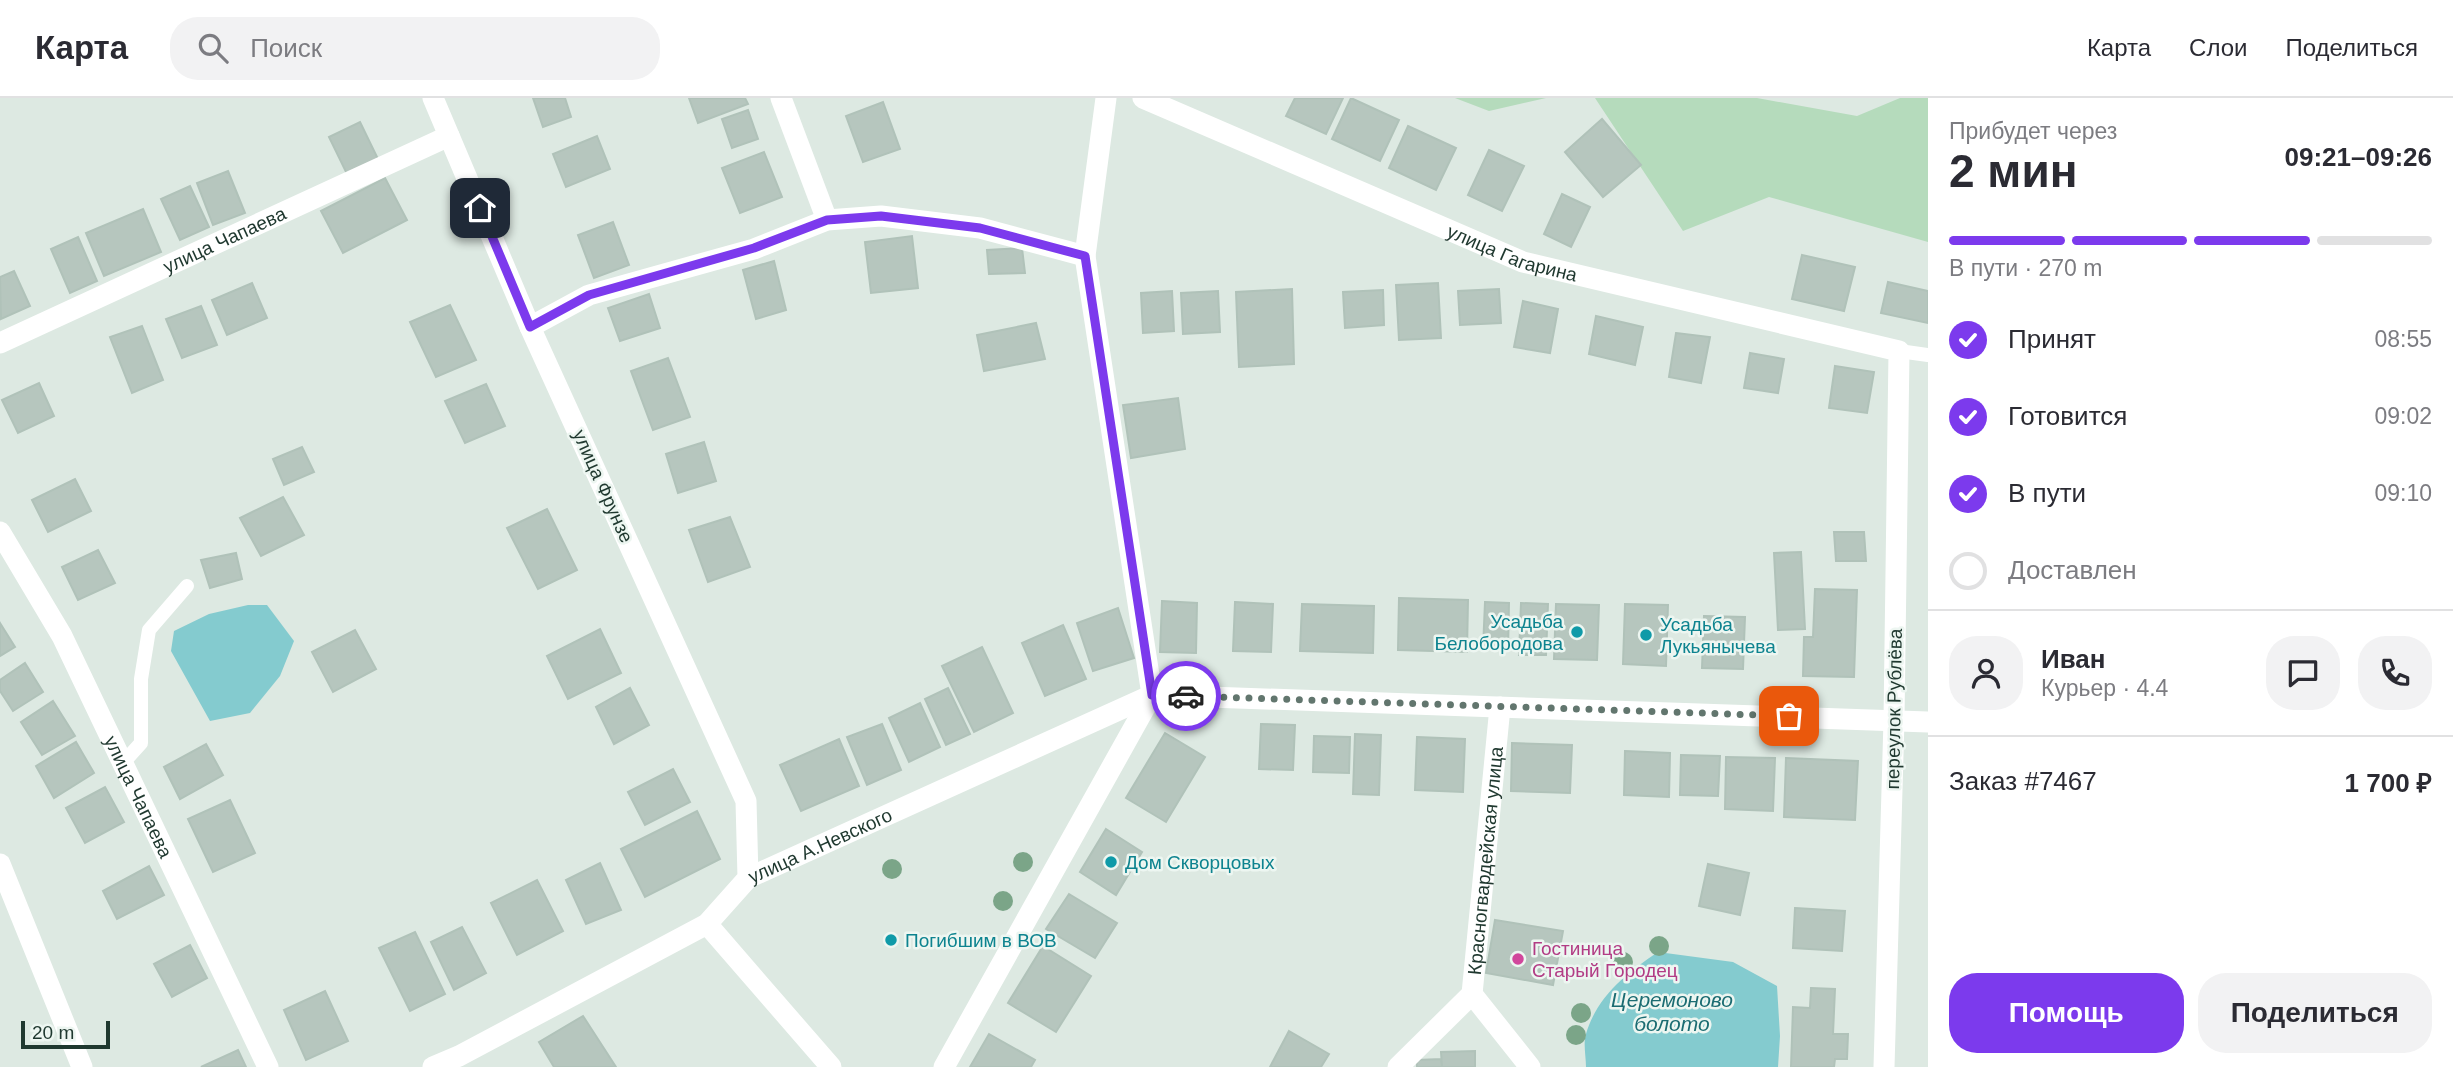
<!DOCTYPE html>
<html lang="ru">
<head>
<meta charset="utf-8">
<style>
  :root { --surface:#fff; --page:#f2f2f3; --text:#2b2b33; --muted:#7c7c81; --line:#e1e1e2; --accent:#7c3aed }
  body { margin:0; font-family:Helvetica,sans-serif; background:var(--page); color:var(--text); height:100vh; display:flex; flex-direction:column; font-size:26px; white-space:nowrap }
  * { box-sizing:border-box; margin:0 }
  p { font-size:23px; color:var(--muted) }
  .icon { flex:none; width:38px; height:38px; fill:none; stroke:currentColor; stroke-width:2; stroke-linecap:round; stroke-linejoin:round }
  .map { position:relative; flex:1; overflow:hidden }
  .side { display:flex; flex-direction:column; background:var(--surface); width:525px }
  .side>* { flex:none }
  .scale { position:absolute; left:21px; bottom:18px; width:89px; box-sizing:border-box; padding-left:7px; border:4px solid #1f382f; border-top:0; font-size:19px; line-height:24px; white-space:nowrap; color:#1f382f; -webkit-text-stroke:5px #edf6f1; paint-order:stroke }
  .pin { position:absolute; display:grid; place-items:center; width:60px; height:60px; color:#fff; margin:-30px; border-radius:14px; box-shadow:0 4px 10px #0006 }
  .courier { position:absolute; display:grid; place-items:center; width:70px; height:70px; margin:-35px; border:5px solid #7c3aed; border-radius:50%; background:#fff; color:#222; box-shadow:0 2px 9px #0007 }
  .head em { font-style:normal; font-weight:800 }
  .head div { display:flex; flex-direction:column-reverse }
  .head { display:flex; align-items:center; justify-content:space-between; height:119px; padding:0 21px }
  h1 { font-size:46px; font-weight:800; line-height:52px }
  .bar { display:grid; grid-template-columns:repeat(4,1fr); gap:10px 7px; align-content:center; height:84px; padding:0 21px }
  .bar i { height:9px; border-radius:5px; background:var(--line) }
  .bar .current { background:var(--accent) }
  .bar p { grid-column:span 4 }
  .line { display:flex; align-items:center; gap:18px; padding:0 21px; border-top:2px solid var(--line) }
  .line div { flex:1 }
  .round { display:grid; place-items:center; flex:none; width:74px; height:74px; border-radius:28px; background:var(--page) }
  ol { padding:0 21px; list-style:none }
  li { display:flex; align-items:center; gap:21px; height:77px }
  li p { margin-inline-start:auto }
  li .icon { padding:7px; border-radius:50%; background:var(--accent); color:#fff; stroke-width:4 }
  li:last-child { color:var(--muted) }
  li i { width:38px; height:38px; border:4px solid var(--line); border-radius:50% }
  .cta { display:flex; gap:14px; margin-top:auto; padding:14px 21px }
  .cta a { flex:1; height:80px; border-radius:28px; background:var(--accent); color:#fff; font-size:28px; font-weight:800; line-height:80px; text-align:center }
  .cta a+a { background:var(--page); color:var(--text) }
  header { display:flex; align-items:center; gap:42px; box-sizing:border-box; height:98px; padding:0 35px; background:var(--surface); border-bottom:2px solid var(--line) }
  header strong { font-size:33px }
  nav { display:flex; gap:38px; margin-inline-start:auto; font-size:24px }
  .search { width:490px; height:63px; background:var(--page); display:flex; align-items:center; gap:18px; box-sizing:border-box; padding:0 24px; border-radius:28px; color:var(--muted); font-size:26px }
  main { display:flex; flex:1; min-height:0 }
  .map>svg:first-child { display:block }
</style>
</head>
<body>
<header>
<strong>Карта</strong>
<div class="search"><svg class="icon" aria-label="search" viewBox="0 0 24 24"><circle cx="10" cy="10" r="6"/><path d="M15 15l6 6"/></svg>Поиск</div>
<nav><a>Карта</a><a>Слои</a><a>Поделиться</a></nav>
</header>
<main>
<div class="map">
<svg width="1928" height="969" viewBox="0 0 1928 969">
  <rect width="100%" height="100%" fill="#dde9e2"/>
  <path fill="#b5dbbc" d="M1455,0h91l-57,13z
    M1595,0h162l100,18 43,-18h28v144l-159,-45 -86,34z"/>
  <path fill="#84cbcf" d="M248,507h19l27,36 -14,35 -30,37 -40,8 -39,-70 3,-20 35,-17z
    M1658,854l75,10 44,24 3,50 -2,31h-192c0,-10 -3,-24 0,-33 11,-38 42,-62 72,-82z"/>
  <path fill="#b6c6be" stroke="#b0c2b9" stroke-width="2" d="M533,0h32l6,19 -28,10z
    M689,0h56l3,6 -50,19z
    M1295,0h48l-17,36 -40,-18z
    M1351,0l48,22 -19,41 -48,-22z
    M883,4l17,47 -37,13 -17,-46z
    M748,12l10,29 -26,9 -10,-29z
    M1602,21l39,46 -38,32 -38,-45z
    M360,24l18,37 -31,15 -18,-37z
    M1408,28l48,22 -20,42 -47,-22z
    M597,38l13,33 -44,18 -13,-33z
    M1489,52l35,16 -22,45 -34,-16z
    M764,54l18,45 -42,16 -18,-45z
    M228,73l17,42 -32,12 -16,-42z
    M385,80l22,42 -64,33 -22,-42z
    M190,88l19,41 -29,13 -19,-41z
    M1562,96l28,13 -19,40 -27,-13z
    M143,111l18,43 -57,24 -18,-43z
    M613,124l16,43 -35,13 -16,-43z
    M912,138l6,52 -47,5 -6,-51z
    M78,139l19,44 -27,12 -19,-44z
    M1022,150l3,25 -36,1 -2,-24z
    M1802,157l53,12 -11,44 -52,-12z
    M774,163l12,49 -30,9 -13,-49z
    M14,173l16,35 -29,13 -1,-42z
    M1888,184l40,9v32l-47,-10z
    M252,185l15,35 -40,17 -15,-35z
    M1438,185l3,55 -42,2 -3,-55z
    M1292,191l2,75 -55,3 -3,-75z
    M1499,191l2,34 -41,2 -2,-34z
    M1383,192l1,35 -39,3 -2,-36z
    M1172,193l2,40 -31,2 -2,-40z
    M1218,193l2,41 -37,2 -2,-41z
    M649,196l11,34 -40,13 -12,-33z
    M1523,203l35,8 -8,44 -36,-6z
    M450,207l26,55 -40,17 -26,-55z
    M201,208l16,39 -35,13 -16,-39z
    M1596,218l47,11 -8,38 -46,-11z
    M1036,225l9,36 -61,12 -7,-36z
    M142,228l21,54 -31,13 -22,-56z
    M1676,235l34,4 -9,46 -32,-6z
    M1750,255l34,6 -6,34 -34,-5z
    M668,260l22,59 -37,13 -22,-59z
    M1835,268l39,6 -7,41 -38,-5z
    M39,285l15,33 -36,17 -16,-33z
    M486,286l19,42 -40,17 -20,-42z
    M1178,300l7,51 -54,9 -8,-53z
    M704,344l12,39 -38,12 -12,-39z
    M302,349l12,25 -30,13 -11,-26z
    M75,381l16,32 -43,21 -16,-32z
    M283,399l21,38 -43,21 -21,-38z
    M547,411l30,61 -39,19 -31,-61z
    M730,419l20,50 -42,15 -19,-52z
    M1834,434h30l2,29h-30z
    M98,452l17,33 -37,17 -16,-33z
    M1801,454l4,77 -27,1 -4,-77z
    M236,455l6,26 -32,9 -9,-28z
    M1815,491l42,1 -3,87 -51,-1 1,-39h9z
    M1399,500l69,2 -1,52 -69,-2z
    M1162,503l35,2 -1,50 -36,-1z
    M1235,504l38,2 -2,48 -38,-1z
    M1485,504l24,1 -1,47 -25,-1z
    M1521,505l27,1 -2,51h-27z
    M1302,506l72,2 -1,47 -73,-2z
    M1556,506l43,1 -2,55 -43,-1z
    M1625,506l43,1 -2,61 -43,-2z
    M1118,510l16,50 -41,13 -16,-48z
    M1704,518l41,1 -2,52 -41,-1z
    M0,525l15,24 -15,9z
    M1063,527l23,54 -41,17 -23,-53z
    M600,531l21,44 -53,26 -21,-43z
    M355,532l21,39 -43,23 -21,-40z
    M982,549l31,66 -39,19 -32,-66z
    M25,565l18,29 -30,19 -13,-20v-11z
    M630,590l19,37 -35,19 -18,-37z
    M948,590l22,46 -24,11 -21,-46z
    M53,603l22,35 -33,19 -21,-33z
    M920,605l20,44 -31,15 -20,-44z
    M882,626l19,46 -34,15 -20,-48z
    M1261,626l34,1 -2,45 -34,-1z
    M1165,635l40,24 -39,65 -40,-24z
    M1355,636l26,1 -2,60 -26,-1z
    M1314,638l36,1 -1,36 -36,-1z
    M1417,639l48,2 -2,53 -48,-2z
    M839,641l20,47 -58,25 -21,-46z
    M76,644l18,31 -40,25 -18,-32z
    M1512,645l60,2 -2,48 -59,-2z
    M206,646l17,31 -43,24 -16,-32z
    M1625,653l45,2 -1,44 -45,-2z
    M1681,657l39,1 -2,40 -38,-1z
    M1726,659l49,1 -2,53 -48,-2z
    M1786,660l72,3 -3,59 -71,-3z
    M673,671l17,33 -45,23 -17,-33z
    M105,689l19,35 -39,21 -19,-35z
    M230,702l25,53 -42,19 -25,-53z
    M697,713l23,48 -75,38 -24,-48z
    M1106,731l36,23 -26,43 -36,-23z
    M600,765l21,47 -35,14 -20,-44z
    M1708,766l41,9 -9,42 -41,-9z
    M149,768l15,29 -47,24 -14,-28z
    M537,782l26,51 -46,24 -26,-52z
    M1069,796l48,29 -22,35 -49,-29z
    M1795,810l50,3 -3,40 -49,-3z
    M1495,822l68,11 -10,54 -67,-12z
    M462,829l24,46 -32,17 -23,-48z
    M415,834l30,62 -35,17 -31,-63z
    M190,847l17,33 -35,19 -18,-33z
    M1043,848l48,30 -35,56 -48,-29z
    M1811,890l24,1 -2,45h15l-1,25h-12l-1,8h-43l2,-60 17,1z
    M325,893l23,50 -42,19 -22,-50z
    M583,918l33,51h-62l-15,-25z
    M1289,933l40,23 -8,13h-51z
    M989,936l46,26 -4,7h-61z
    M238,952l8,17h-45z
    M1475,953v16h-33l-1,-15z
    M1441,961l1,8h-25v-7z"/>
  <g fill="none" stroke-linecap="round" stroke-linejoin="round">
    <path stroke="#fff" stroke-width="14" d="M1899,253l29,4
      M123,665l18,-20v-64l8,-49 38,-44"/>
    <g stroke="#fff" stroke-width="21">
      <path d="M781,0l46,122"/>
      <path d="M1106,0l-21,158 67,439"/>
      <path id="s1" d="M1143,0l380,164 376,89 -5,369 -10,347"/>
      <path d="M530,229l59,-32 165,-46 73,-29 54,-4 99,12 105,28"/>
      <path id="s2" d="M0,245l449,-207"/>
      <path id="s3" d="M0,434l62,104 206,431"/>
      <path d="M0,766l82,203"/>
      <path id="s4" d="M748,780l404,-183 776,27"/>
      <path d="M707,826l124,143"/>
      <path d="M1472,896l58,73"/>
      <path d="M944,969l208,-372"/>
      <path id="s5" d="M1398,969l74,-73 28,-287"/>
    </g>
    <path stroke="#fff" stroke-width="21" d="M433,969l26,-11 248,-132 41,-46 -2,-77 -216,-474 -97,-229"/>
  </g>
  <g fill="#7ba588">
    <circle cx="1023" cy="764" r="10"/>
    <circle cx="892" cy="771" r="10"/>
    <circle cx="1003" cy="803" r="10"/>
    <circle cx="1659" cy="848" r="10"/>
    <circle cx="1623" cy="864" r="10"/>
    <circle cx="1581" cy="915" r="10"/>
    <circle cx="1576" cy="937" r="10"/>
  </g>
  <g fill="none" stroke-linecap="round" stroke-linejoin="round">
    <path stroke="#62766e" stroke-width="7" stroke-dasharray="0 12.6" d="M1186,598l603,20"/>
    <path stroke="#7c3aed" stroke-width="9" d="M480,110l50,119 59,-32 165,-47 73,-28 54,-4 99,12 105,28 67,439 34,1"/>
  </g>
  <g fill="#0f9aa8" stroke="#edf6f1" stroke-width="2.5">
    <circle cx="1577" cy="534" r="7"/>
    <circle cx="1646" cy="537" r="7"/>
    <circle cx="1111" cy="764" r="7"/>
    <circle cx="891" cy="842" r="7"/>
  </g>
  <circle fill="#d1479c" stroke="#edf6f1" stroke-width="2.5" cx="1518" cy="861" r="7"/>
  <g text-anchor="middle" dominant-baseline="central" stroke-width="5" stroke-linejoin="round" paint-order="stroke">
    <g font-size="19" fill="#1f382f" stroke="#edf6f1">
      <text stroke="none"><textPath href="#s2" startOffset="247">улица Чапаева</textPath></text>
      <text stroke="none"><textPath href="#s1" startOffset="401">улица Гагарина</textPath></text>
      <text transform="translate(603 388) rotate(66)">улица Фрунзе</text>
      <text transform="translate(1894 611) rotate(-89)">переулок Рублёва</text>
      <text stroke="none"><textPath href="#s3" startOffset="299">улица Чапаева</textPath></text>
      <text stroke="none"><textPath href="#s4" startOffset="79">улица А.Невского</textPath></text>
      <text stroke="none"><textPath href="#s5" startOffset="238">Красногвардейская улица</textPath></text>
    </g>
    <g font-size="19" fill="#0d838f" stroke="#edf6f1" text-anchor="start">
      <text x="1563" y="523" text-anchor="end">Усадьба<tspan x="1563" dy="22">Белобородова</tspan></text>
      <text x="1660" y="526">Усадьба<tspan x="1660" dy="22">Лукьянычева</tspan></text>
      <text x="1125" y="764">Дом Скворцовых</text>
      <text x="905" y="842">Погибшим в ВОВ</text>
    </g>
    <g font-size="19" fill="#b23c85" stroke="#edf6f1" text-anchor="start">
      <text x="1532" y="850">Гостиница<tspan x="1532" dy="22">Старый Городец</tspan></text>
    </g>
    <g font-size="21" font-style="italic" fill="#1b6c72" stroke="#edf6f1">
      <text x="1672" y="901">Церемоново<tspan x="1672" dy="24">болото</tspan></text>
    </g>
  </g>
</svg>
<div class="scale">20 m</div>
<div class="pin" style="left:1789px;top:618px;background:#ea580c"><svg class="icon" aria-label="bag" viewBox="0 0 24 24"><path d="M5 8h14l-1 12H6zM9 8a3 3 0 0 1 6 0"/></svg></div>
<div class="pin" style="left:480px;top:110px;background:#1f2937"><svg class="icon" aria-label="home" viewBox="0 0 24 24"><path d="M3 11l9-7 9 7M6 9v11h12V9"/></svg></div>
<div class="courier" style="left:1186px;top:598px"><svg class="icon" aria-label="car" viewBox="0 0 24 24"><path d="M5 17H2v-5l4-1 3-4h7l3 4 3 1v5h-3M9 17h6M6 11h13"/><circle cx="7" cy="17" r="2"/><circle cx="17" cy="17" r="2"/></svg></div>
</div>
<section class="side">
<div class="head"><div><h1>2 мин</h1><p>Прибудет через</p></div><em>09:21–09:26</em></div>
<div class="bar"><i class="current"></i><i class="current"></i><i class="current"></i><i></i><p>В пути · 270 m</p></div>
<ol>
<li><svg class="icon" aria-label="check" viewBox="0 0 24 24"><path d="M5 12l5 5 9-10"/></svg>Принят<p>08:55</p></li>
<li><svg class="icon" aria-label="check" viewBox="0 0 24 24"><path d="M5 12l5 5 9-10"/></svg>Готовится<p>09:02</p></li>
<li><svg class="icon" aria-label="check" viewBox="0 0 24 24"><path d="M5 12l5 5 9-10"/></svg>В пути<p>09:10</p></li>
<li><i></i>Доставлен</li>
</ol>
<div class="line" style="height:126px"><a class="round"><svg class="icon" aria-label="person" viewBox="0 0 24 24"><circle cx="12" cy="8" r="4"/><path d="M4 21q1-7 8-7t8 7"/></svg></a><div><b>Иван</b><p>Курьер · 4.4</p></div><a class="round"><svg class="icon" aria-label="chat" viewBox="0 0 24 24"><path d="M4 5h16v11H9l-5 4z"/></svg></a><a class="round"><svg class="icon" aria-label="phone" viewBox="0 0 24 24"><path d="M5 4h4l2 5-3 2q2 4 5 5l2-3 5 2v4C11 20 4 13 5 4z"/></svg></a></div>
<div class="line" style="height:91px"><div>Заказ #7467</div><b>1 700 ₽</b></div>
<div class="cta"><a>Помощь</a><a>Поделиться</a></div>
</section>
</main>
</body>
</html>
